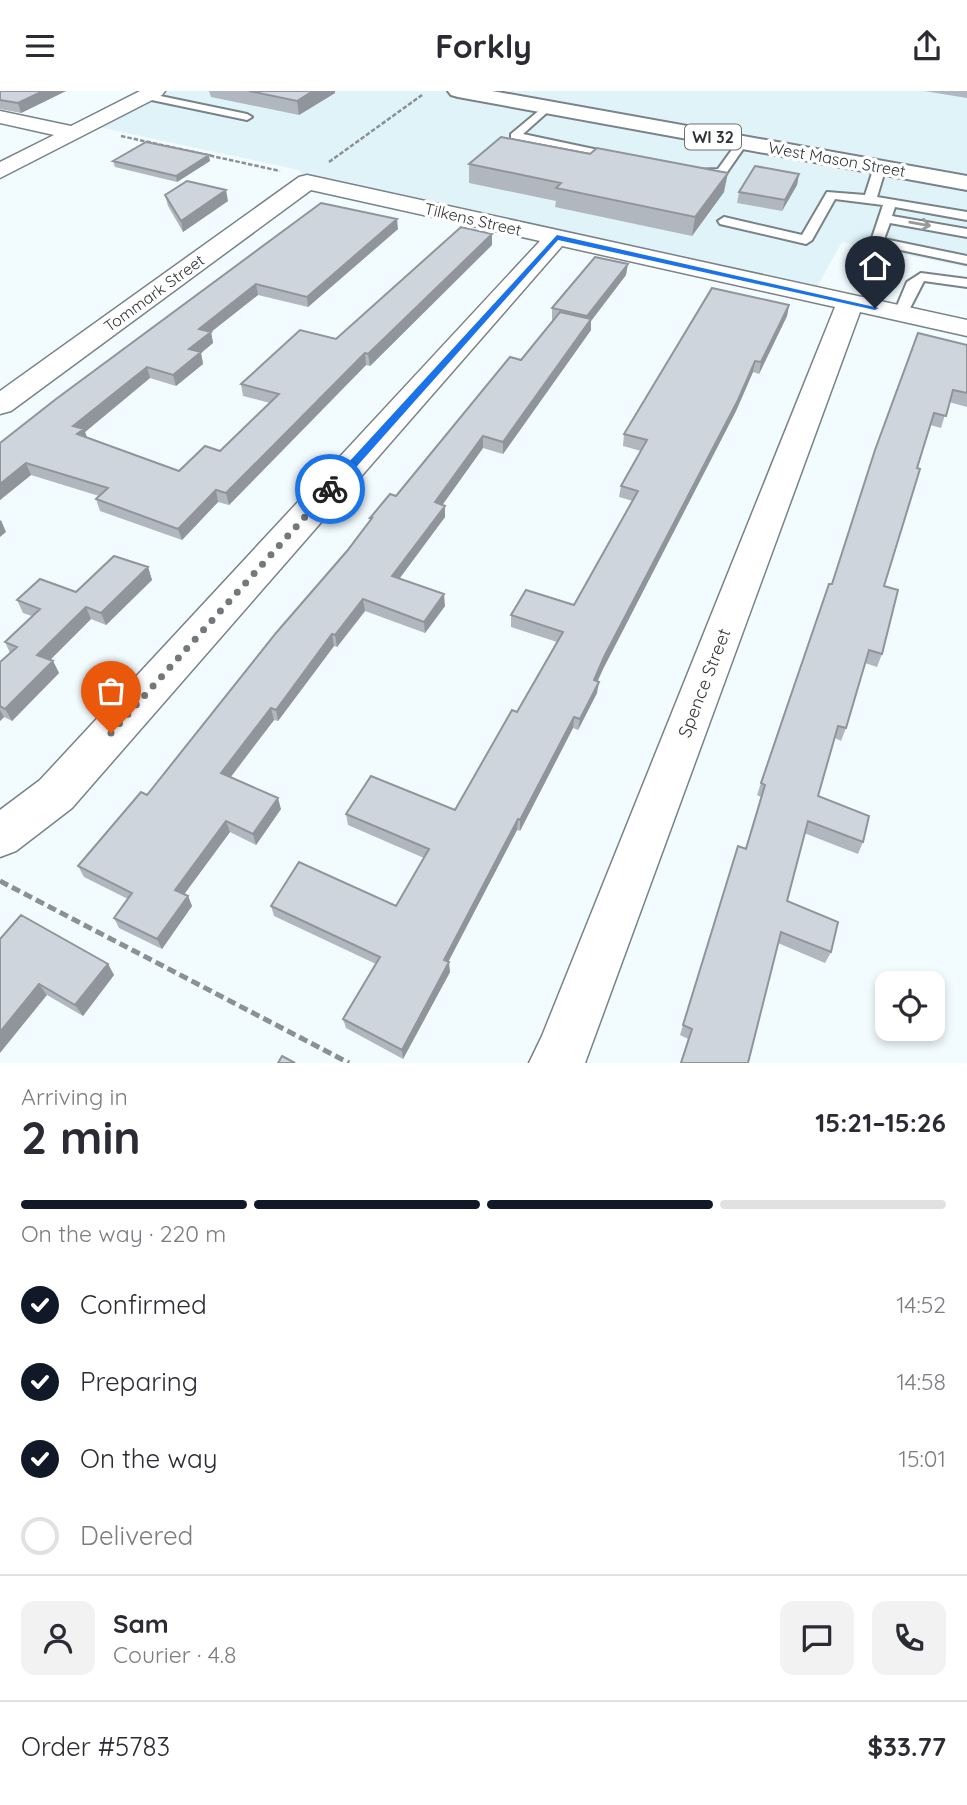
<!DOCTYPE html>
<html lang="en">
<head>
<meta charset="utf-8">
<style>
  :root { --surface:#fff; --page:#f2f2f3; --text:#2b2b33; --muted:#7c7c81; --line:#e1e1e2; --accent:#111827 }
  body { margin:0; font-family:Quicksand,sans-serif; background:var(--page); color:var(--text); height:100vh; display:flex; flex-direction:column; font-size:26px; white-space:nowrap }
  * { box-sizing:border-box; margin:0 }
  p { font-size:23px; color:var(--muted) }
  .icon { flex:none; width:38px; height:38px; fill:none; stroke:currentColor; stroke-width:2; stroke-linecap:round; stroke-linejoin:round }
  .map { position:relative; height:972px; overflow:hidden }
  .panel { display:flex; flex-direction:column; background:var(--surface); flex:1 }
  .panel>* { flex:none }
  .tools { position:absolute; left:875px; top:880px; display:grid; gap:14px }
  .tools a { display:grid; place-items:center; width:70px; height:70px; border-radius:14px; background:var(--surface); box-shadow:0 4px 10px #0003; font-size:35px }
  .pin { position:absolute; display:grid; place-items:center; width:60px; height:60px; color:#fff; margin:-72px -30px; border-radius:50% 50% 50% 0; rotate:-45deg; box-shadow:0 0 7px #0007 }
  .pin .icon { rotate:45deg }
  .courier { position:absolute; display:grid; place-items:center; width:70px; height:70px; margin:-35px; border:5px solid #1a73e8; border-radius:50%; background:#fff; color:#222; box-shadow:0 2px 9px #0007 }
  .headline em { font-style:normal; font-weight:800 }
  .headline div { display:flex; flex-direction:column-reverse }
  .headline { display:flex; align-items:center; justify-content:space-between; height:119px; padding:0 21px }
  h1 { font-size:46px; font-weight:800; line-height:52px }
  .bar { display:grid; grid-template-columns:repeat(4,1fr); gap:10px 7px; align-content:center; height:84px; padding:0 21px }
  .bar i { height:9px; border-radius:5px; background:var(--line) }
  .bar .current { background:var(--accent) }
  .bar p { grid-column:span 4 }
  .line { display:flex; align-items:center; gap:18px; padding:0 21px; border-top:2px solid var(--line) }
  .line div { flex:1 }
  .round { display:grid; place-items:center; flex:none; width:74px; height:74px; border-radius:14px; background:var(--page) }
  ol { padding:0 21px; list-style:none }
  li { display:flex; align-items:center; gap:21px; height:77px }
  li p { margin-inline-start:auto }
  li .icon { padding:7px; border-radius:50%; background:var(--accent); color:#fff; stroke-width:4 }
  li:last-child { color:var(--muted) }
  li i { width:38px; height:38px; border:4px solid var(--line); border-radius:50% }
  header { display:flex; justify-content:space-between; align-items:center; height:91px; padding:0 21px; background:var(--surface); font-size:32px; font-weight:800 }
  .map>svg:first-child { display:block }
</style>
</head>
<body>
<header><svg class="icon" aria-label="menu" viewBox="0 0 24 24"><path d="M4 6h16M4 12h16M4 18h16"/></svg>Forkly<svg class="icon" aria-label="share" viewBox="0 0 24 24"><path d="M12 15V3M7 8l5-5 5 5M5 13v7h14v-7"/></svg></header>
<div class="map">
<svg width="967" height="972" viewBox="0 0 967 972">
  <rect width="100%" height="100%" fill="#f2fbfe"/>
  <path fill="#dff3f9" d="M155,0h812v176l-125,-25 -29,52 -506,-112 -8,-12 -210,-45z"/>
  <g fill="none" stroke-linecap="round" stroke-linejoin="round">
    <g stroke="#798387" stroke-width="4">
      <path id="lane" d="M146,2l101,21 5,3 -5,3 -105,-22v-4z
        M547,13l4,1v4l-28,25 99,21v4l-111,-21v-4z
        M739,49l9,2 -23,33 -33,-1v-4l26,-1z
        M880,73l6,3 -9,30 90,15v8l-72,-13 -3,9 75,13v8l-77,-14 -6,16 83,17v8l-95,-20 -1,-3 12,-36 -48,-6 -23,41 -6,4 -86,-20 -2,-3 6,-4 78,18 25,-43 38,3 9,-28z
        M921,182l46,6v8l-43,-6 -18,35h-10l-2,-3 13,-31z"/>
    </g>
    <g stroke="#798387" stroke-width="3">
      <path id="street" d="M140,0h25l-3,4 -162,83v-16l54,-27 -54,-12v-12l71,15z
        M307,84l660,145v16l-107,-24 -275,751h-56l13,-27 293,-729 -273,-61 -490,562 -56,43 -16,6v-47l40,-30 500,-539 -229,-51 -300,221 -11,3v-23l299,-214z"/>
    </g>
    <g stroke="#798387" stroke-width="4">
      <path id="primary" d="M448,0h44l475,85v14l-509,-93 -7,-2z"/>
    </g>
    <path stroke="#8a9093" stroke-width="2.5" stroke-dasharray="4.5 2" stroke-linecap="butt" d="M121,45l159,35
      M329,71l93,-67"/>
    <path stroke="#8a9093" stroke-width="5" stroke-dasharray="9 4.5" stroke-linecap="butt" d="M0,790l349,182"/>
    <use href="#lane" fill="#fff" fill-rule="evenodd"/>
    <use href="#street" fill="#fff" fill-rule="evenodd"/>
    <use href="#primary" fill="#fff" fill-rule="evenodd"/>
  </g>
  <path fill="#b1b7be" d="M0,0h66l-45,22 -21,-4z
    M209,0h126v2l-36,22 -88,-18z
    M924,0h43v7z
    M113,70h97l-33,21 -62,-15z
    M469,73l255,28 -32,44 -137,-29 1,-6 -87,-18z
    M799,83l-2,11 -15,26 -45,-8 2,-11z
    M165,104l63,6 -45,31 -15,-26z
    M321,112l77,26 -90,78 -50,-12 -47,37 2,11 -12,10 2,11 -27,22 -26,-8 -65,54 2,5 92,34 41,-20 50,-48 -27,-7 -2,-12 95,-45 156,-94 -122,121 -4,-1 -137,140 -11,-3 -36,38 -82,-29 -4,-12 3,-3 -68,-21 -31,25v-57z
    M626,184l-35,46v9l-88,124 -20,-6 -41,57 3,1v11l-45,61 45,28 -20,27 -60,-22 -28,36 -3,-1 -56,75 -4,-1 -43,57 50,32 -25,36 -26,-13 -46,62 4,2 4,10 -30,43 -43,-21 -5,-10 14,-19 -44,-22 -6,-11 69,-71 200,-244 23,-30v-3l26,-22 125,-136 32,-40h-1v-12z
    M789,214l-2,11 -28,58 -6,-2 -17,39 -133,258 -6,12v12l-19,37 -5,-2 -53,103 -3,-1 -69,132 2,10 -47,87 -57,-31 -3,-9 33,-55 -102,-48 -3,-10h125l28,-48 -76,-33 -2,-11 109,-4 62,-98 40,-70 -46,-15v-12l63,-10 59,-104 -14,-4 2,-11 20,-35 -18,-5 1,-12z
    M967,254v62l-18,-5 -8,26 -11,-3 -46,161 -2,68 -5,13 -12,-4 -19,65 -5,13 -6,-3 -17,58 45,46 -5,12 -54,-21 -17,68 44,51 -6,11 -47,-20 -30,120h-68l8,-24 -8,-4 54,-178 11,-8 16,-52 -4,-2 30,-91 44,-120z
    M148,476l4,13 -46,45 -15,-6 -41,41 3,1 6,12 -47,48 -8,-4 -4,4v-59l10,-9 -5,-11 27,-26 -9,-3 -6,-13 59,-8z
    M0,848l108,25 6,11 -31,41 -36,-21z"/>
  <path fill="#90959b" d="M43,0h23l-45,22 -3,-10z
    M313,0h22v2l-36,22 -2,-14z
    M209,64l1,6 -33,21 -1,-6z
    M728,82l-4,19 -32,44 3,-19z
    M799,83l-2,11 -15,26 3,-11z
    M226,99l2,11 -45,31 -2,-11z
    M397,128l1,10 -90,78 -1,-10z
    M492,143v11l-122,121 -2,-12z
    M628,173l-2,11 -35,46v9l-88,124v-12l84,-116v-10z
    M256,193l2,11 -47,37 2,11 -12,10 2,11 -27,22 -3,-11 16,-26 10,-20z
    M789,214l-2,11 -28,58 2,-12z
    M365,262l1,12 -137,140 -3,-12z
    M755,270l-2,11 -17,39 -133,258 -10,23 1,-12 10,-23z
    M147,276l3,11 -65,54 3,9 -7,5 -8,-20z
    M483,345v12l-47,66 -1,-12z
    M26,372l5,12 -31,25v-16z
    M216,399l2,12 -36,38 -4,-11z
    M445,415v11l-52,70 -1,-11z
    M1,429l5,12 -6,5v-16z
    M148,476l4,13 -46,45 -5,-12z
    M444,503l1,12 -20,27 -1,-11z
    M363,508l2,12 -28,36 -2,-12z
    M86,516l5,12 -48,48 -6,-12z
    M332,543l2,12 -56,75 -2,-11z
    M53,570l6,12 -47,48 -7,-12z
    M599,591l-2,11 -19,37 2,-11z
    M271,617l3,12 -49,64 -4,-11z
    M0,619l4,7 -4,4z
    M574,626l-1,11 -53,103v-11z
    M278,707l3,11 -25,36 -3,-11z
    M518,728l-1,11 -73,140v-10z
    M226,730l4,11 -50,68 -5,-10z
    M188,805l4,10 -30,43 -5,-10z
    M449,871l1,10 -47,87 -1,-9z
    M108,873l6,11 -31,41 -8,-11z
    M39,893l8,11 -47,58v-21z"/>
  <path fill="#ced5dd" stroke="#90959b" stroke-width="2" d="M0,0h43l-25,12 -18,-3z
    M249,0h64l-16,10z
    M501,46l89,17 7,-6 131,25 -33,44 -139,-29 5,-5 -92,-19z
    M146,51l63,13 -33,21 -63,-15z
    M755,75l44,8 -14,26 -46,-8z
    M187,90l39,9 -45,31 -16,-26z
    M321,112l76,16 -90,78 -51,-13 -57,45 12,3 -22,17 12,3 -28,23 -26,-8 -74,59 11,3 -7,5 102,37 26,-25 15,5 59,-57 -38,-10 59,-54 36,9 125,-112 31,7 -124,120 -3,-1 -139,140 -10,-3 -38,39 -82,-30 12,-11 -82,-25 -26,21v-41l56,-44z
    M595,166l33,7 -41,52 -35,-8z
    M712,197l77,17 -28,57 -6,-1 -17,39 -134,257 -10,23 5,2 -19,37 -6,-2 -54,103 -2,-1 -74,141 5,2 -47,88 -59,-31 37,-62 -109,-51 28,-44 97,44 33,-57 -83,-35 25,-38 84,34 57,-100 5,2 46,-80 -52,-17 15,-25 48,15 64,-114 -17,-5 26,-46 -23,-6z
    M560,221l31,7 -88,123 -20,-6 -48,66 10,4 -53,70 52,18 -20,28 -61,-23 -28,36 -3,-1 -56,76 -5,-2 -50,65 57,25 -25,36 -27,-13 -51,69 13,6 -31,43 -43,-21 18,-25 -54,-27 63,-74 6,3 129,-162 71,-82 25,-33h-2l20,-24 6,2 114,-139 11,3z
    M918,242l49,12v48l-14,-3 -7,26 -12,-3 -17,55 3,1 -36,117 14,4 -16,64 -13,-4 -23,78 -8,-2 -20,70 51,20 -6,26 -55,-21 -21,80 51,21 -7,30 -50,-20 -33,131h-67l11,-34 -9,-4 55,-179 8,3 19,-64 -4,-2 31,-91 37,-108h3l43,-134z
    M114,465l34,11 -47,46 -15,-6 -49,48 16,6 -48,48 -5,-3v-44l17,-15 -12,-5 35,-33 -23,-9 23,-21 36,13z
    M21,824l87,49 -33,41 -36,-21 -39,48v-93z
    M282,965l13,7h-17z"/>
  <defs><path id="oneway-shaft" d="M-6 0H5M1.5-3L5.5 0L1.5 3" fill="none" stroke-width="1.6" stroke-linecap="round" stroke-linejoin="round" transform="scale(1.75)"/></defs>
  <use stroke="#97999a" href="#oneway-shaft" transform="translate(920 133) rotate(10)"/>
  <path fill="#1a73e8" d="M557,144l322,73 -4,2 -317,-70 -224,252h-8v-5z"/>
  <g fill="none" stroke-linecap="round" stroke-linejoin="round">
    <path stroke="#73797b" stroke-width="7" stroke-dasharray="0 12.6" d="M111,642l219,-244"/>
  </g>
  <g text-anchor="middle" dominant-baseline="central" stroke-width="7" stroke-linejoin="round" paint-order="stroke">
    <rect fill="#fff" stroke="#6d7072" stroke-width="2" x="685" y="33.5" width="56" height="25" rx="5"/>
    <g font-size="16" font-weight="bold" fill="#2f3335">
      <text x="713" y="46">WI 32</text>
    </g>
    <g font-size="16" fill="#2f3335" stroke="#fff">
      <text transform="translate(837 68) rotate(10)">West Mason Street</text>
      <text transform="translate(473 128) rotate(13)">Tilkens Street</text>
      <text transform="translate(154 202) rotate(-36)">Tommark Street</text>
    </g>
    <g font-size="18" fill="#2f3335" stroke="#fff">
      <text transform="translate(704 592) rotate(-69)">Spence Street</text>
    </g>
  </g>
</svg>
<div class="tools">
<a><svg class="icon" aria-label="locate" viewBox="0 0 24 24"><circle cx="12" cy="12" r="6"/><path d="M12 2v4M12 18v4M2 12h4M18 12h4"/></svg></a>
</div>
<div class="pin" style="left:111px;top:642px;background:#ea580c"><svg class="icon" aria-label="bag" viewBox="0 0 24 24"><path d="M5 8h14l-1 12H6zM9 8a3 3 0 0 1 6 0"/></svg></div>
<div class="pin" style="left:875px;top:217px;background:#1f2937"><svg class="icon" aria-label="home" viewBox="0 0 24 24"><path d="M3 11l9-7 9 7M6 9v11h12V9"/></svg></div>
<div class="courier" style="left:330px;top:398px"><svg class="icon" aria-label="bike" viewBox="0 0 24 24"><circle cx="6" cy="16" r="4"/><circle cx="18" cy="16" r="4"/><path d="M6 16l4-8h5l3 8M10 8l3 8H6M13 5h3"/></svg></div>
</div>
<section class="panel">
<div class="headline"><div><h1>2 min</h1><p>Arriving in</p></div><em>15:21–15:26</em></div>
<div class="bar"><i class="current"></i><i class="current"></i><i class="current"></i><i></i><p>On the way · 220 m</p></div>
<ol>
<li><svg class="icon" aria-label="check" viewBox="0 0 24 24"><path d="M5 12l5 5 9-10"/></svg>Confirmed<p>14:52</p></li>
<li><svg class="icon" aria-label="check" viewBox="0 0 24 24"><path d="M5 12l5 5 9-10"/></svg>Preparing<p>14:58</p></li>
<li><svg class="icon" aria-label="check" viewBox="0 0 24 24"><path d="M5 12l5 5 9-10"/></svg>On the way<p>15:01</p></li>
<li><i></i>Delivered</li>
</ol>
<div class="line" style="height:126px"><a class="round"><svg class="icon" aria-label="person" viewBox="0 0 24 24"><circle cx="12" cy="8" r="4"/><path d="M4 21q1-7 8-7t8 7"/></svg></a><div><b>Sam</b><p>Courier · 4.8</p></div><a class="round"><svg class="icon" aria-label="chat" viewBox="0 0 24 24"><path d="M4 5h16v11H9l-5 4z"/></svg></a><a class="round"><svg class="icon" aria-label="phone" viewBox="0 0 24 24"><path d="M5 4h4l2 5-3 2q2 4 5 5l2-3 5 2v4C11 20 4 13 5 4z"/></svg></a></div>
<div class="line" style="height:91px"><div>Order #5783</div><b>$33.77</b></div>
</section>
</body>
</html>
